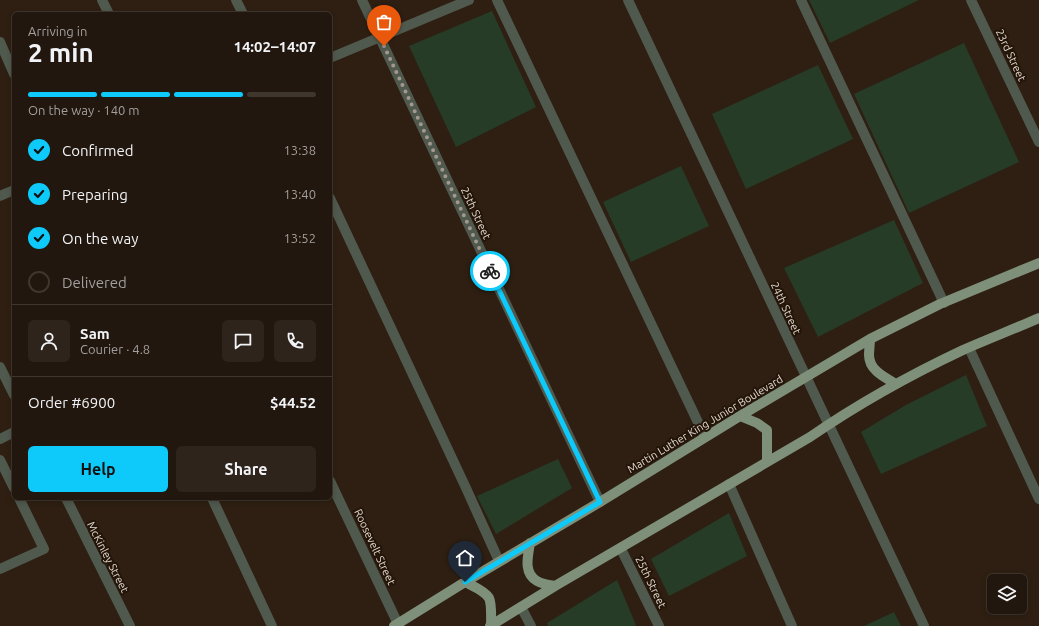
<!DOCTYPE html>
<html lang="en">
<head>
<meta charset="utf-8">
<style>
  :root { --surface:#22170e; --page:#2e241c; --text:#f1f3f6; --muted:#a29f9e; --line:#3f362e; --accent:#0dcafa }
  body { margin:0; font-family:Ubuntu,sans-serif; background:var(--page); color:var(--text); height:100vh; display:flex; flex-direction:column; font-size:15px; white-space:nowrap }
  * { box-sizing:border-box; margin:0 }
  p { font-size:13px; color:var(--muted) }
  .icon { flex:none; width:22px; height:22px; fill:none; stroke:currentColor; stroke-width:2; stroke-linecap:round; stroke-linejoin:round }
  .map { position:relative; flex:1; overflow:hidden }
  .details { position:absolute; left:12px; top:12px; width:320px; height:488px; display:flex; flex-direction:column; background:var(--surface); border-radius:6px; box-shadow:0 2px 6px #0003,0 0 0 1px var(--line) }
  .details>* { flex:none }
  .tools { position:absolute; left:987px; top:574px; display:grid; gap:8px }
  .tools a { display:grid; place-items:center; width:40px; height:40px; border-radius:6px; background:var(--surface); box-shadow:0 2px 6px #0003,0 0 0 1px var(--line); font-size:20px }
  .pin { position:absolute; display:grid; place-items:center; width:34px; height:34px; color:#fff; margin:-41px -17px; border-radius:50% 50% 50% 0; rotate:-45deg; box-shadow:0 0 4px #0007 }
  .pin .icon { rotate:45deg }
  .courier { position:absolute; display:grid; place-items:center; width:40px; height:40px; margin:-20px; border:3px solid #0dcafa; border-radius:50%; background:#fff; color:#222; box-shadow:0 1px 5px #0007 }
  .overview em { font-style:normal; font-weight:700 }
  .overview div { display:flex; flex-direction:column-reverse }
  .overview { display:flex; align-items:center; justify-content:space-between; height:68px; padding:0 16px }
  h1 { font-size:26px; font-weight:700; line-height:30px }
  .bar { display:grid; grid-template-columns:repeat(4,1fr); gap:6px 4px; align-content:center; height:48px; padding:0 16px }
  .bar i { height:5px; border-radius:3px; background:var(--line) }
  .bar .active { background:var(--accent) }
  .bar p { grid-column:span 4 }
  .line { display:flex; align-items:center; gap:10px; padding:0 16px; border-top:1px solid var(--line) }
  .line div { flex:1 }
  .round { display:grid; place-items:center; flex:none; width:42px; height:42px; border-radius:6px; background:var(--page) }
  ol { padding:0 16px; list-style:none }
  li { display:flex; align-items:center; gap:12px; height:44px }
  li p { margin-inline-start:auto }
  li .icon { padding:4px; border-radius:50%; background:var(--accent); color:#111; stroke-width:4 }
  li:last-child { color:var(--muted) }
  li i { width:22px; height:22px; border:2px solid var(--line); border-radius:50% }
  .primary-button { display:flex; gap:8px; margin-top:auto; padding:8px 16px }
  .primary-button a { flex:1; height:46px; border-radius:6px; background:var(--accent); color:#111; font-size:16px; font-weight:700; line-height:46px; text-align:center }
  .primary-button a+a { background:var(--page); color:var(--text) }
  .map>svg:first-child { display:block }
</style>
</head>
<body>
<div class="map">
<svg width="1039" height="626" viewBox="0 0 1039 626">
  <rect width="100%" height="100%" fill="#2e1f12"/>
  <path fill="#263c27" d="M809,0h110l-89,43z
    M492,11l44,96 -80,40 -47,-101z
    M964,43l55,119 -110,51 -55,-119z
    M818,65l35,74 -107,50 -34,-75z
    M681,166l28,60 -78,36 -28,-60z
    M894,220l29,63 -105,54 -34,-69z
    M966,375l21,51 -106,48 -20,-42 45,-27z
    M558,459l14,29 -76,46 -19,-38z
    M729,513l18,43 -78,40 -18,-37z
    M617,580l19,45 -2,1h-86l-1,-3z
    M894,612l7,14h-37z"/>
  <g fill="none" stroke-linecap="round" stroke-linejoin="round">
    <path stroke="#50594e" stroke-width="10" d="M102,0l7,14
      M236,0l7,14
      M362,0l238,502
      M497,0l208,437
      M628,0l296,626
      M801,0l143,303
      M971,0l68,142
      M0,42l14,32
      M330,58l139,-58
      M0,196l14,-6
      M330,198l136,290 33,73
      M969,348l70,151
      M0,367l14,28
      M0,439l14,-7
      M0,460l14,28
      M330,481l68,143
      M729,484l63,142
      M66,498l64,128
      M212,498l60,128
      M621,549l38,77
      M0,569l44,-20 -25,-51
      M521,607l10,19"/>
    <path stroke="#7e9079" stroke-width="10" d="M870,339c0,5 -1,11 -1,16 0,15 15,22 27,29
      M740,416l17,7 10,7v32
      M530,543c-2,13 -7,30 7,38 5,3 12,4 18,5
      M465,582c7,4 19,8 24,16 3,6 2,21 2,28
      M394,626l71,-44 135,-80 140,-86 130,-77 70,-35 99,-41
      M490,626l65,-40 255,-149c48,-33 100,-62 153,-87 25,-11 51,-21 76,-32"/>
  </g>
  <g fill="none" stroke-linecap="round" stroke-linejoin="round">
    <path stroke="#a4988e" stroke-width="4" stroke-dasharray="0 7.2" d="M384,46l106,225"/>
    <path stroke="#0dcafa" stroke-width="5" d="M465,582l135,-80 -110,-231"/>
  </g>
  <g text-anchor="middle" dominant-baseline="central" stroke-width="4" stroke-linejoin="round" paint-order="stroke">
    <g font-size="11" fill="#e3d9d0" stroke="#241509">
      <text transform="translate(1011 55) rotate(65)">23rd Street</text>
      <text transform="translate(476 213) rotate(65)">25th Street</text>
      <text transform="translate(786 308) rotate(65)">24th Street</text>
      <text transform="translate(705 424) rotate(-31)">Martin Luther King Junior Boulevard</text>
      <text transform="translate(375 547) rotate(65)">Roosevelt Street</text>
      <text transform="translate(108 557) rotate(63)">McKinley Street</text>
      <text transform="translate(651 582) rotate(64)">25th Street</text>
    </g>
  </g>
</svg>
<div class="tools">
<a><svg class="icon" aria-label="layers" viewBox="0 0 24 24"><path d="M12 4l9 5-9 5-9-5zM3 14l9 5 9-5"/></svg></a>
</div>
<div class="pin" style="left:384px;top:46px;background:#ea580c"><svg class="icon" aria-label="bag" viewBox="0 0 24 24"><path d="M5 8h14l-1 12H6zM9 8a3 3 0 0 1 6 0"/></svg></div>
<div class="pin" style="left:465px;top:582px;background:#1f2937"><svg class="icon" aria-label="home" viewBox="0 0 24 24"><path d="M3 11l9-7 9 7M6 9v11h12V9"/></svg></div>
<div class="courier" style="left:490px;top:271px"><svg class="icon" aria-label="bike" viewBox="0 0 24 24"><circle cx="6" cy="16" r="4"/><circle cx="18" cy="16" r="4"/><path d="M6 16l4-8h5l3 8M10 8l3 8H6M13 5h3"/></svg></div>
<section class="details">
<div class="overview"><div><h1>2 min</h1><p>Arriving in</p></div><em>14:02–14:07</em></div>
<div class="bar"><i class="active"></i><i class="active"></i><i class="active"></i><i></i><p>On the way · 140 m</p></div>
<ol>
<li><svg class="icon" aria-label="check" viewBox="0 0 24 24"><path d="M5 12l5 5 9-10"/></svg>Confirmed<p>13:38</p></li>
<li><svg class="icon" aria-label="check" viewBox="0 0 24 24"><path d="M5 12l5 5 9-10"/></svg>Preparing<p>13:40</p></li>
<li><svg class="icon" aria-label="check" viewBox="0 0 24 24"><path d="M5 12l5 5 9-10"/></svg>On the way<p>13:52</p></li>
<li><i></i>Delivered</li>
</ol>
<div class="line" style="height:72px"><a class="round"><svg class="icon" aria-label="person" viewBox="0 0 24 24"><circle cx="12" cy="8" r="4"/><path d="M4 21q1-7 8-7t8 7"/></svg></a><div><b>Sam</b><p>Courier · 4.8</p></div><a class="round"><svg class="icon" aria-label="chat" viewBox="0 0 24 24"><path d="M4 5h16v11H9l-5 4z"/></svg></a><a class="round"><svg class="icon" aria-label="phone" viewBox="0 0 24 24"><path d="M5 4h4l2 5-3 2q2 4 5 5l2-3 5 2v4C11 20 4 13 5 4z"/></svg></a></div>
<div class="line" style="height:52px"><div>Order #6900</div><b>$44.52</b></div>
<div class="primary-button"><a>Help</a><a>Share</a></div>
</section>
</div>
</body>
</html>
